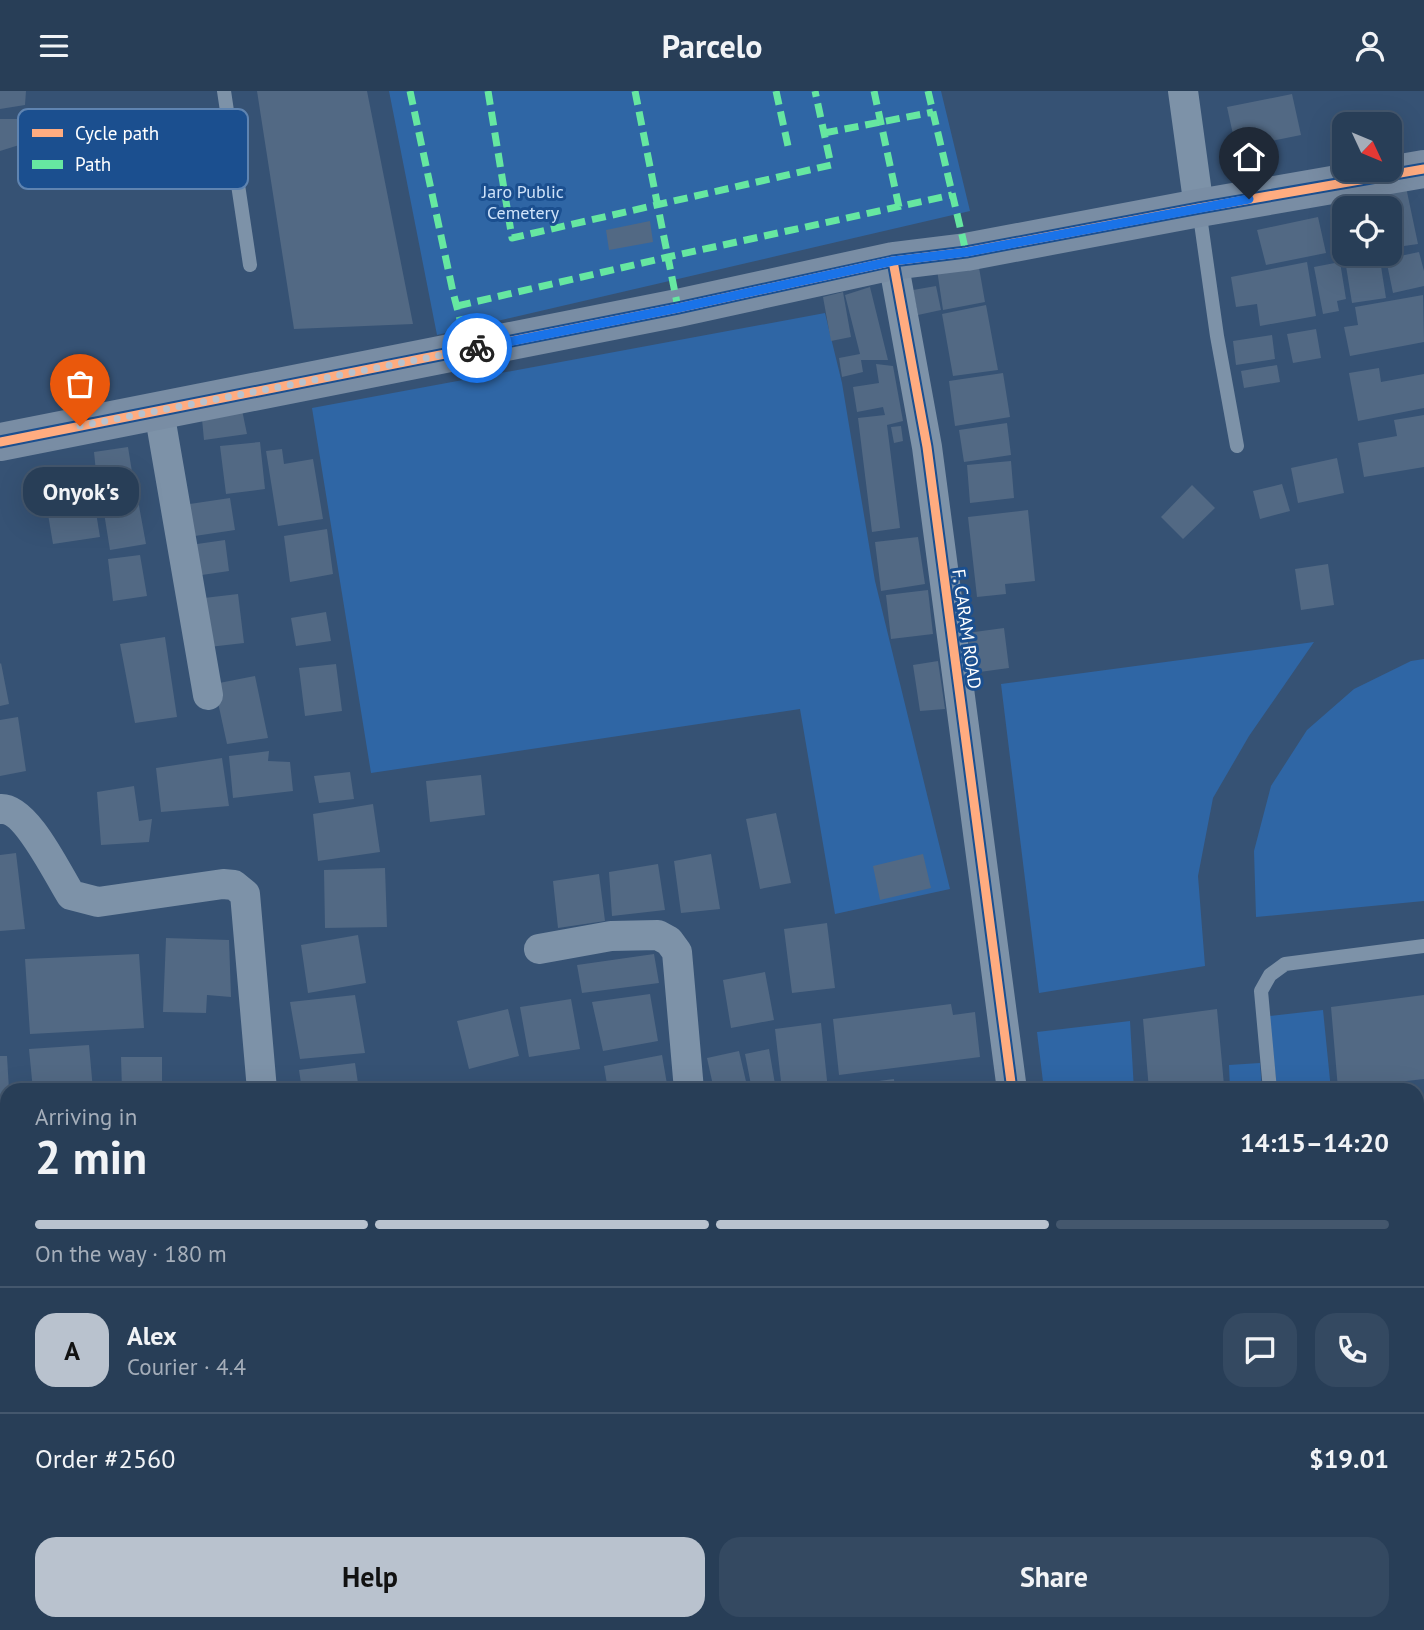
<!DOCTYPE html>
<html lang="en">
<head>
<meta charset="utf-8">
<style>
  :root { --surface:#283e57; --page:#344961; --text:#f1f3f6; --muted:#a5aeba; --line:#44576d; --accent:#b9c2ce }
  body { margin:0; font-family:"PT Sans",sans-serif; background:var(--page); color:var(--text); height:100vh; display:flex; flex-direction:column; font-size:26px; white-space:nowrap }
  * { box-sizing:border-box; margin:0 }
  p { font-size:23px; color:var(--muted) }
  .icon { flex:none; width:38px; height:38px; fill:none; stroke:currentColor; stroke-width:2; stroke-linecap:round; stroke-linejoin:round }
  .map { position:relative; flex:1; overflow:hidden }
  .drawer { position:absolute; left:0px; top:992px; width:1424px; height:548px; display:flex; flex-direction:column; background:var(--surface); border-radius:21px 21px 0 0; box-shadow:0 7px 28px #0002,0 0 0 2px var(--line) }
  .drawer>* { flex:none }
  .needle { width:46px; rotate:134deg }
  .tools { position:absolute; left:1332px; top:21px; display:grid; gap:14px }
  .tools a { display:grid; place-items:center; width:70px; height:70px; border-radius:14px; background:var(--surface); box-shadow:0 7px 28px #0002,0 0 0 2px var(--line); font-size:35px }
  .pin { position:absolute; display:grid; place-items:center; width:60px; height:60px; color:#fff; margin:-72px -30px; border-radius:50% 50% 50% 0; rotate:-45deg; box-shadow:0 0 7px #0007 }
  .pin .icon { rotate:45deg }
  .courier { position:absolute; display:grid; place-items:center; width:70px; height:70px; margin:-35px; border:5px solid #1a73e8; border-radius:50%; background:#fff; color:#222; box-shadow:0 2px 9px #0007 }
  .bubble { position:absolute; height:49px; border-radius:21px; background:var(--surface); box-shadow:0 7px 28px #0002,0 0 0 2px var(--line); font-size:23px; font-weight:700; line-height:49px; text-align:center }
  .summary em { font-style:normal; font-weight:700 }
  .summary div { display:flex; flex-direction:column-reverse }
  .summary { display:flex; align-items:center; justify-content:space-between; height:119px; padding:0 35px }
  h1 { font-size:46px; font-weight:700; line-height:52px }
  .bar { display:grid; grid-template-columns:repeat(4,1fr); gap:10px 7px; align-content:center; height:84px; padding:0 35px }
  .bar i { height:9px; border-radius:5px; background:var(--line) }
  .bar .current { background:var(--accent) }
  .bar p { grid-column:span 4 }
  .line { display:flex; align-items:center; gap:18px; padding:0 35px; border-top:2px solid var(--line) }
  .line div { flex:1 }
  .round { display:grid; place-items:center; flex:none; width:74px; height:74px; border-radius:21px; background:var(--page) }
  .action { display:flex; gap:14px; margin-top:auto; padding:14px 35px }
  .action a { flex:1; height:80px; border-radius:21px; background:var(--accent); color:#111; font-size:28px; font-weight:700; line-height:80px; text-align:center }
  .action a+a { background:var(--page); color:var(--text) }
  header { display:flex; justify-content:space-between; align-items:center; height:91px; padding:0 35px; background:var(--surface); font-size:32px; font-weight:700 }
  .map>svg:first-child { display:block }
</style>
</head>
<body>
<header><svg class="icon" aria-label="menu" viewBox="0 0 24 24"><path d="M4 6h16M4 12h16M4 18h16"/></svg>Parcelo<svg class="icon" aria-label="person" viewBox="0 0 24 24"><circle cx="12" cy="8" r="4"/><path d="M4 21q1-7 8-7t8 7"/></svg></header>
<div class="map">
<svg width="1424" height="1539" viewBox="0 0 1424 1539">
  <rect width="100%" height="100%" fill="#365274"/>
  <path fill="#2f66a5" d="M389,0h552l29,120 -533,124z
    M825,222l17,70 33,198 75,308 -115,25 -35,-205 -429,64 -59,-365z
    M1314,551l-65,94 -36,62 -15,78 7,90 -166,27 -38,-309z
    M1424,568v242l-168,16 -2,-66 17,-65 36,-56 47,-41 57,-28z
    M1323,919l8,80h-54l-8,-74z
    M1130,930l4,69h-90l-7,-58z
    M1260,972l2,27h-32l-1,-25z"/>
  <path fill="#526984" d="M0,0h26l-1,14 -25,4z
    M257,0h110l46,233 -119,5z
    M1292,3l9,41 -65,13 -9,-41z
    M0,28h30l2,22 -32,10z
    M1406,96l12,57 -28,4v-40h-46v46l-7,1 -7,-58z
    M1318,126l8,36 -60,12 -9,-35z
    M650,130l3,21 -44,8 -3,-20z
    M1419,161l5,19v15l-31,7 -7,-34z
    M977,165l8,46 -42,8 -7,-47z
    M1380,169l6,38 -34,5 -6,-37z
    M1307,171l9,54 -56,10 -3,-22 -21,3 -5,-30z
    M1340,171l6,37 -9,2 2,10 -16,3 -9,-47z
    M936,195l5,24 -23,5 -5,-25z
    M870,196l18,73h-27l2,12 -21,5 -3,-19 21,-4 -15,-59z
    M843,201l8,45 -20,4 -8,-44z
    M1423,204l1,47 -74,14 -6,-29 14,-2 -3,-18z
    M986,214l12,65 -45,6 -11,-62z
    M1316,238l5,29 -28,5 -6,-29z
    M1272,244l3,24 -39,6 -3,-24z
    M876,273l17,2 10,55 -16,4 13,103 -28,4 -14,-114 27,-3 -2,-8 -26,5 -4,-25 26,-4z
    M1277,274l3,17 -36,6 -3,-17z
    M1379,277l2,14 43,-8v34l-66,13 -9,-48z
    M1003,282l7,44 -55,9 -6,-45z
    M242,319l5,24 -43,6 -2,-21z
    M1424,324v52l-60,10 -6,-34 39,-7 -3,-16z
    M1007,332l4,32 -47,7 -5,-32z
    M901,335l2,15 -9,2 -3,-16z
    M260,351l5,47 -39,5 -6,-48z
    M128,356l5,31 -36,4 -3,-30z
    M282,358l2,15 29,-5 10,60 -45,7 -12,-75z
    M1337,367l7,35 -46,10 -7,-35z
    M1011,370l3,37 -44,5 -3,-38z
    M135,393l11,60 -36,6 -10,-62z
    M1282,393l8,27 -30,8 -7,-28z
    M1192,394l23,23 -32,31 -22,-22z
    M92,397l8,49 -47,7 -8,-48z
    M230,407l5,32 -47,7 -5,-32z
    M1028,419l7,71 -30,3 1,10 -29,3 -9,-80z
    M327,438l6,45 -43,8 -6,-46z
    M918,446l7,47 -44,7 -6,-49z
    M225,449l4,31 -34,5 -5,-31z
    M140,464l7,41 -34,5 -5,-42z
    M1328,473l6,41 -33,5 -6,-41z
    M928,499l5,44 -42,5 -5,-44z
    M238,503l6,49 -35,4 -5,-49z
    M326,521l5,29 -35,5 -5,-28z
    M1004,537l5,40 -37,5 -5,-40z
    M165,546l12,80 -42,6 -15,-79z
    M938,570l7,48 -25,2 -7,-46z
    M1,572l8,41 -9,2v-42z
    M336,573l6,47 -37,5 -6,-48z
    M255,585l13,62 -41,6 -13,-60z
    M18,626l8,54 -26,5v-56z
    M269,660l-1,10 22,1 3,29 -60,7 -4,-42z
    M222,667l7,48 -68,6 -5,-44z
    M350,681l4,27 -35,4 -5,-27z
    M481,684l4,40 -55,7 -4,-41z
    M134,695l5,35 13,-2 -3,23 -48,3 -4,-53z
    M373,713l7,48 -62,9 -5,-47z
    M776,722l15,70 -31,6 -14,-70z
    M16,762l9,76 -25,2v-76z
    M711,763l9,55 -39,4 -7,-52z
    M923,763l8,34 -51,12 -7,-34z
    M658,773l7,46 -53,6 -3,-44z
    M385,777l2,59 -62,1 -1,-58z
    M599,783l6,47 -47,7 -5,-47z
    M827,832l8,65 -43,5 -8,-64z
    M358,844l8,48 -58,10 -7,-48z
    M166,847l63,2 2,57 -24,-2 -1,18 -43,-1z
    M139,863l5,74 -114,6 -5,-75z
    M654,863l5,29 -77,10 -5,-28z
    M765,881l9,48 -43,8 -8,-48z
    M650,903l8,47 -55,10 -11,-49z
    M355,904l10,58 -65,6 -10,-57z
    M1424,904v84l-86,10 -7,-82z
    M571,908l9,50 -51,8 -9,-50z
    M951,913l2,11 22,-3 5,45 -141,18 -6,-56z
    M508,918l11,47 -50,13 -12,-48z
    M1217,918l7,76 -75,5 -6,-71z
    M821,932l7,67h-46l-7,-61z
    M89,954l4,45h-60l-4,-41z
    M769,958l7,41h-24l-7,-36z
    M739,960l9,39h-34l-7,-32z
    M662,964l6,35h-60l-4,-24z
    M0,965h7l2,34h-2v36h-7z
    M121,966h41v33h-40z
    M355,972l4,27h-57l-3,-20z
    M894,988l1,11h-38l-1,-6z
    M1424,1010v24l-6,1v-24z
    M1418,1050h6v72l-6,1z
    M1424,1172v64l-6,1v-64z
    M1418,1314h6v91l-6,1z
    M1101,1533h36v6h-71z
    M1147,1533h43l1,6h-43z
    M1196,1533h93v6h-92z"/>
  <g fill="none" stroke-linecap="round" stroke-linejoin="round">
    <path stroke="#7d92a8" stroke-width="14" d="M224,0l26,174
      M1199,118l18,127 20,110
      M1270,999l-9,-99 9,-16 15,-11 139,-18
      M1418,1475l6,-1"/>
    <path stroke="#7d92a8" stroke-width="30" d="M1183,0l16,117
      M893,170l34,186 85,643
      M159,320l49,284
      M0,718c26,-3 58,66 71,86l27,7 125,-18 11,1 11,9 17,196
      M539,858l72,-13 47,-1 11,6 8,11 12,138
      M0,1081h7
      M426,1533v6"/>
    <path stroke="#798da4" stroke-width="38" d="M0,351l678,-134 215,-47 73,-9 233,-44 225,-39
      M1328,1533v6
      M469,1539l84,-6"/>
    <path stroke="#66e7a1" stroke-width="7" stroke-dasharray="14 7" stroke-linecap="butt" d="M410,0l43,201 15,58
      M488,0l24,147 319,-73 -16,-74
      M635,0l43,217
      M776,0l12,55
      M874,0l25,116
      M928,0l38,161
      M824,42l109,-21
      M457,215l211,-49 284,-62"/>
    <g stroke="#1b4f8f" stroke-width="13">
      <path id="cycleway" d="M893,170l34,186 85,643
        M0,351l678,-134 215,-47 73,-9 233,-44 225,-39"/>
    </g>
    <use href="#cycleway" stroke="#ffac80" stroke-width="9"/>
  </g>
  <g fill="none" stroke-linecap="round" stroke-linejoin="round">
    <path stroke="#b9c2ce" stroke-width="7" stroke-dasharray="0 12.6" d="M80,335l397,-78"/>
    <path stroke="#1a73e8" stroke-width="9" d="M477,257l201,-40 215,-47 74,-9 282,-53"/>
  </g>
  <g text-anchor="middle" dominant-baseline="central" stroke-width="6" stroke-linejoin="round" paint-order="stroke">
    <g font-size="18" fill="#cfe3fa" stroke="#1b4f8f">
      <text x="523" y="100">Jaro Public<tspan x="523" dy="21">Cemetery</tspan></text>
    </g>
    <g font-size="18" fill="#fff" stroke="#1b4f8f">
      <text transform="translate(967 538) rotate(82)">F. CARAM ROAD</text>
    </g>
  </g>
  <rect x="18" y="18" width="230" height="80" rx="10" fill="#1b4f8f" stroke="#5f84b1" stroke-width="2"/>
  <rect x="32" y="38" width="31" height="8" fill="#ffac80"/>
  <rect x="32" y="69" width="31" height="9" fill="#66e7a1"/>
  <g font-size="19" fill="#fff">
    <text x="75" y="49">Cycle path</text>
    <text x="75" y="80">Path</text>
  </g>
</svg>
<div class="tools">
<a><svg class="needle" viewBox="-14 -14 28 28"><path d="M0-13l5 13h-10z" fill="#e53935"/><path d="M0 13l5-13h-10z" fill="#a5aeba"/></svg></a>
<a><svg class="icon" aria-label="locate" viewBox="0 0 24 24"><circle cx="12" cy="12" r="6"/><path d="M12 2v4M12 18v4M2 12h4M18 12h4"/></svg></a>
</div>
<div class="pin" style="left:80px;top:335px;background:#ea580c"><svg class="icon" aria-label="bag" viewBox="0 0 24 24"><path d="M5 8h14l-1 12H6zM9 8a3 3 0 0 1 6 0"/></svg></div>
<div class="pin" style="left:1249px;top:108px;background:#1f2937"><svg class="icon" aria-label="home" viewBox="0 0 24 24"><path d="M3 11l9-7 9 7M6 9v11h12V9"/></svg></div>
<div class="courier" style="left:477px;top:257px"><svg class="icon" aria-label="bike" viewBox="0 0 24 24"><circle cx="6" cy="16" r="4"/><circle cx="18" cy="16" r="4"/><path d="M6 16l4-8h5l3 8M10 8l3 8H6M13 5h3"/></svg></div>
<div class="bubble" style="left:23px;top:376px;width:116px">Onyok's</div>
<section class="drawer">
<div class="summary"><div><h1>2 min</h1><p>Arriving in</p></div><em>14:15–14:20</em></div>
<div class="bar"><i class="current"></i><i class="current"></i><i class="current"></i><i></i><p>On the way · 180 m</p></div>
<div class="line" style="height:126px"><b class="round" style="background:var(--accent);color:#111">A</b><div><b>Alex</b><p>Courier · 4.4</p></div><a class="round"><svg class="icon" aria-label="chat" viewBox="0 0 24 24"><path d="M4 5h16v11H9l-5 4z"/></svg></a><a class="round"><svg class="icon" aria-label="phone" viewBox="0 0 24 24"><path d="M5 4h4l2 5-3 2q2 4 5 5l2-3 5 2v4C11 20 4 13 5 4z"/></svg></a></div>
<div class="line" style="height:91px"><div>Order #2560</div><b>$19.01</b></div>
<div class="action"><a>Help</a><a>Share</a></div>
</section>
</div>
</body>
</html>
